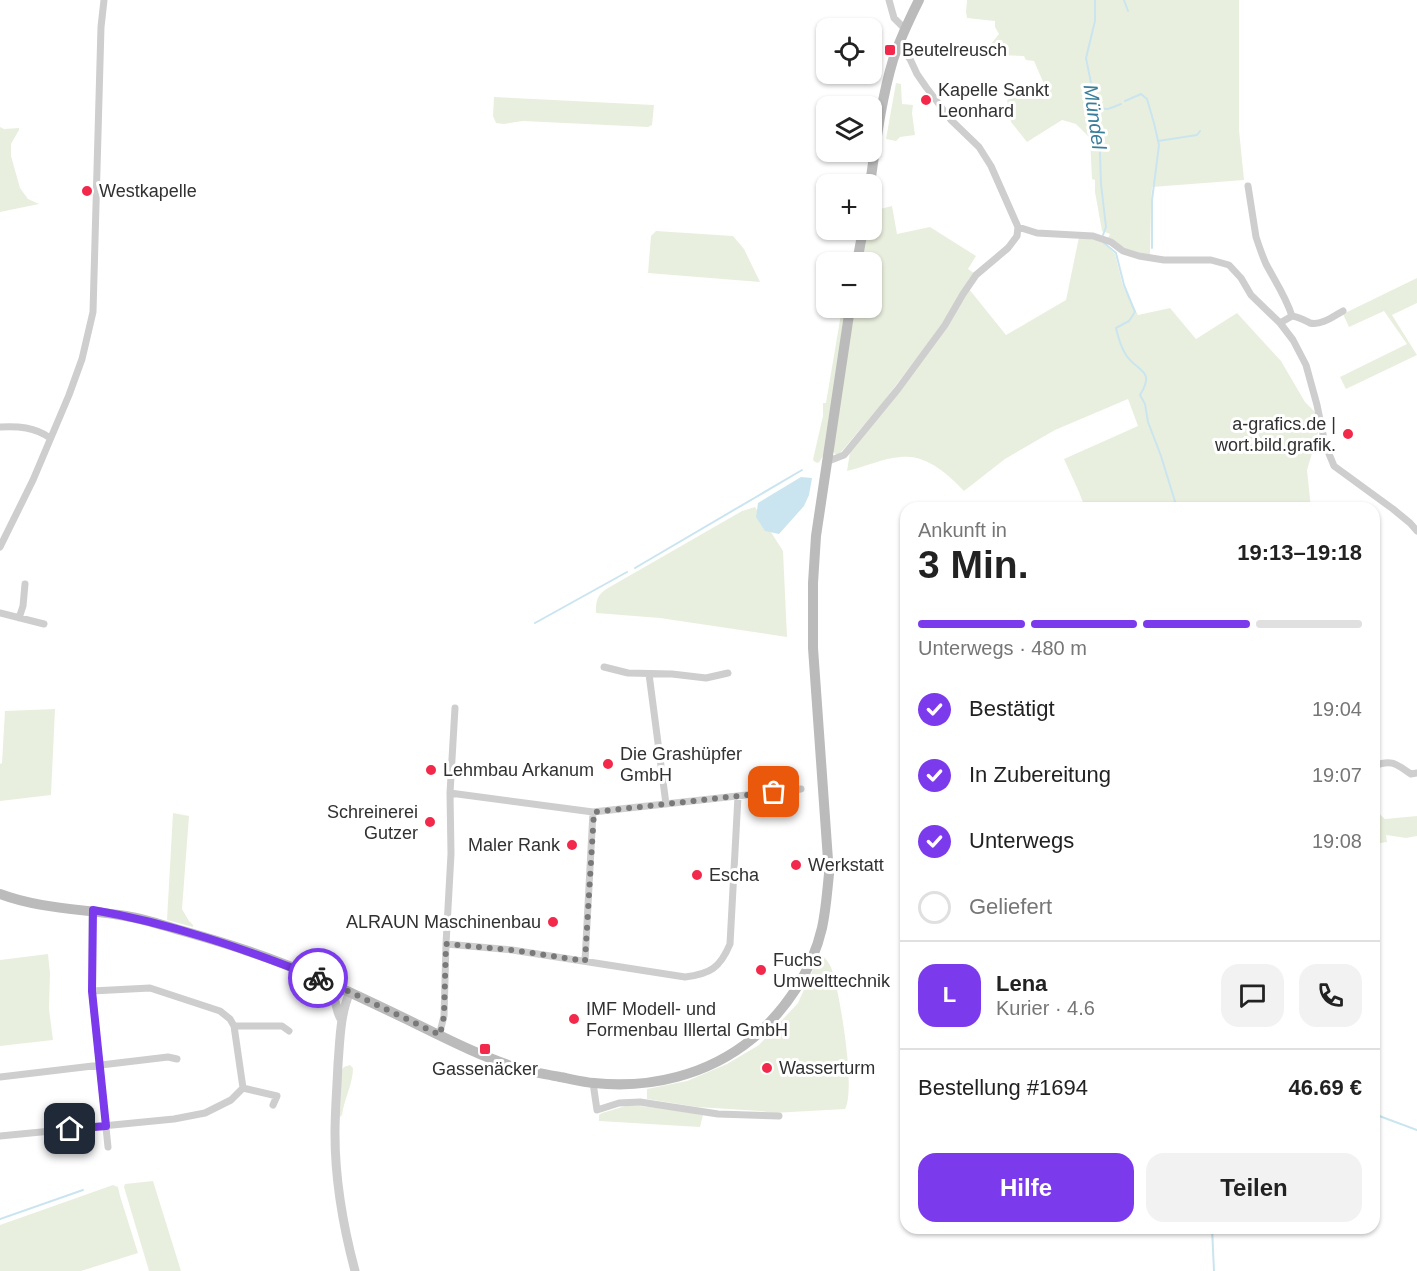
<!DOCTYPE html>
<html lang="de">
<head>
<meta charset="utf-8">
<style>
  :root { --surface:#fff; --page:#f2f2f2; --text:#222; --muted:#767676; --line:#e0e0e0; --accent:#7c3aed }
  body { margin:0; font-family:Arial,sans-serif; background:var(--page); color:var(--text); height:100vh; display:flex; flex-direction:column; font-size:22px; white-space:nowrap }
  * { box-sizing:border-box; margin:0 }
  p { font-size:20px; color:var(--muted) }
  .icon { flex:none; width:33px; height:33px; fill:none; stroke:currentColor; stroke-width:2; stroke-linecap:round; stroke-linejoin:round }
  .map { position:relative; flex:1; overflow:hidden }
  .sheet { position:absolute; left:900px; top:502px; width:480px; height:732px; display:flex; flex-direction:column; background:var(--surface); border-radius:18px; box-shadow:0 2px 4px #0004 }
  .sheet>* { flex:none }
  .buttons { position:absolute; left:816px; top:18px; display:grid; gap:12px }
  .buttons a { display:grid; place-items:center; width:66px; height:66px; border-radius:12px; background:var(--surface); box-shadow:0 2px 4px #0004; font-size:30px }
  .pin { position:absolute; display:grid; place-items:center; width:51px; height:51px; color:#fff; margin:-26px; border-radius:12px; box-shadow:0 3px 9px #0006 }
  .courier { position:absolute; display:grid; place-items:center; width:60px; height:60px; margin:-30px; border:4px solid #7c3aed; border-radius:50%; background:#fff; color:#222; box-shadow:0 2px 8px #0007 }
  .head em { font-style:normal; font-weight:700 }
  .head div { display:flex; flex-direction:column-reverse }
  .head { display:flex; align-items:center; justify-content:space-between; height:102px; padding:0 18px }
  h1 { font-size:39px; font-weight:700; line-height:45px }
  .bar { display:grid; grid-template-columns:repeat(4,1fr); gap:9px 6px; align-content:center; height:72px; padding:0 18px }
  .bar i { height:8px; border-radius:4px; background:var(--line) }
  .bar .current { background:var(--accent) }
  .bar p { grid-column:span 4 }
  .line { display:flex; align-items:center; gap:15px; padding:0 18px; border-top:2px solid var(--line) }
  .line div { flex:1 }
  .round { display:grid; place-items:center; flex:none; width:63px; height:63px; border-radius:18px; background:var(--page) }
  ol { padding:0 18px; list-style:none }
  li { display:flex; align-items:center; gap:18px; height:66px }
  li p { margin-inline-start:auto }
  li .icon { padding:6px; border-radius:50%; background:var(--accent); color:#fff; stroke-width:4 }
  li:last-child { color:var(--muted) }
  li i { width:33px; height:33px; border:3px solid var(--line); border-radius:50% }
  .action { display:flex; gap:12px; margin-top:auto; padding:12px 18px }
  .action a { flex:1; height:69px; border-radius:18px; background:var(--accent); color:#fff; font-size:24px; font-weight:700; line-height:69px; text-align:center }
  .action a+a { background:var(--page); color:var(--text) }
  .map>svg:first-child { display:block }
</style>
</head>
<body>
<div class="map">
<svg width="1417" height="1271" viewBox="0 0 1417 1271">
  <rect width="100%" height="100%" fill="#fff"/>
  <path fill="#e9efde" d="M967,0h272v130l5,50 -92,7 -1,18 -1,50 -22,-5 -20,-12 2,-4 -8,-3 -7,-39v-12l-3,-1 -2,-41 -14,-14 -14,-4 -35,22 -16,-20 -4,-22 37,-16 -10,-23 -8,-1 -2,-4 -26,-1 -7,-11 8,-10 -4,-7v-6l-28,-3 -1,-6z
    M896,83l5,1 1,20 11,1 -1,8 3,22 -15,2 -4,4 -10,-2z
    M494,97l160,8 -2,20 -4,2 -125,-6 -19,3 -8,-1 -3,-7z
    M0,127l4,2 15,-1v2l-8,14v12l9,32 8,11 11,5 -39,8z
    M892,206l5,28 33,-7 46,29 -8,13 6,4 -31,49 -24,33 -35,46 -42,50 -3,3h-4l-2,-3 21,-143h18v-46h-11l5,-32h6v-19z
    M656,231l77,5 11,13 16,33 -112,-9 3,-37z
    M1079,237l22,4 14,13 8,32 15,29 32,-7 26,31 41,-26 44,48 24,41 11,11 2,20 -11,37 4,38h-226l-6,-16 -15,-33 74,-33 -10,-27 -73,31 -50,29 -41,32c-16,-17 -38,-37 -63,-34 -18,1 -36,10 -54,14l3,-19 119,-163 37,46 60,-35z
    M1417,278v25l-25,12 25,40 -71,34 -6,-12 67,-33 -23,-33 -35,16 -6,-13z
    M842,308h5l-23,146 -4,7 -2,2 -3,-1 -2,-2 1,-5 9,-39v-13h3z
    M755,507l28,44 4,86 -127,-19 -64,-5c0,-13 1,-18 12,-25l134,-77z
    M55,709l-4,86 -51,6v-37l2,-1 3,-52z
    M1374,809l11,10 32,-3v20l-11,2 -20,-3 1,7 -13,2z
    M173,813l16,3 -7,93 7,12 4,4v2l-26,-7z
    M48,954l2,19 -1,36 4,31 -53,6v-86z
    M819,956l6,2c3,4 6,8 7,12 8,24 24,120 13,139l-72,4 -13,-2 -63,-4 -50,-8v-10l40,-8 40,-17 32,-19 39,-42z
    M350,1065l3,3c0,16 -9,31 -11,47l-2,2 1,-46 3,-4z
    M629,1105l31,3 43,7 -3,12 -101,-6v-6l3,-2z
    M153,1181l28,90h-32l-25,-84 1,-3z
    M113,1185l5,2 2,9 18,57 -57,18h-81v-46z"/>
  <path fill="#cae5ef" d="M801,477l11,1 -3,17 -5,11 -25,28 -14,-3 -9,-14 2,-14z"/>
  <g fill="none" stroke-linecap="round" stroke-linejoin="round">
    <path stroke="#cae5ef" stroke-width="2" d="M1095,0v21l-9,37 13,65 2,61 5,43 -3,8
      M1124,0l4,11
      M1125,101l16,-7 6,5 7,24 5,22 -7,55v48
      M1096,108l12,1 13,-5
      M1158,141l39,-6 3,-4
      M1104,243l12,10 8,32 11,27 -6,9 -13,7c2,9 5,19 10,27 11,17 30,14 14,40l5,9 3,18 13,34 16,52
      M635,568l167,-98
      M535,623l92,-51
      M1374,1114l43,16
      M0,1219l83,-29
      M1212,1228l2,43"/>
    <path stroke="#cecece" stroke-width="7" d="M889,0l5,18 11,11
      M1248,186l8,51c3,9 6,18 10,27 9,17 20,33 26,52
      M1018,227l19,6 56,3 18,6 12,9 16,5 25,4h47l18,5 12,13 10,17 29,28 13,17 13,25 11,40 8,39 9,22 59,43 17,14 7,8
      M1280,323l12,-7c7,1 12,4 18,7 11,3 24,-7 33,-12
      M0,427c18,-1 35,0 50,11
      M826,462l18,-7 54,-66 47,-64 18,-31 13,-19 32,-27 9,-12 1,-9 -27,-61 -12,-19 -28,-27 -25,-33 -9,-13 -7,-15 -5,-6 -8,-5
      M0,547l33,-67 36,-85 13,-36 11,-47 8,-285 3,-27
      M0,613l44,11
      M19,618l4,-12 2,-22
      M604,667l24,6 44,1 34,4 22,-5
      M649,674l17,130
      M1374,766c18,-7 22,-2 37,8l6,-1
      M450,793l143,19 208,-23
      M92,910v81l16,156
      M446,944l66,6 173,27c25,-3 35,-9 45,-33l8,-148
      M585,961l8,-149
      M234,1026h48l7,5
      M439,1036l5,-20 2,-72 5,-90 -1,-61 5,-85
      M0,1077l168,-20 9,2
      M593,1083l4,27 22,-7 21,-1 78,12 61,2
      M243,1088l34,8 -4,9
      M0,1136l174,-17 31,-6 26,-13 12,-12 -9,-62 -4,-7 -10,-8 -70,-23 -58,3"/>
    <path stroke="#cecece" stroke-width="9" d="M322,981c6,6 11,12 13,21 3,7 2,12 7,18
      M350,992c-10,22 -10,48 -12,72 -1,24 -3,47 -3,70 0,46 8,92 20,137"/>
    <path stroke="#bbb" stroke-width="10" d="M870,184c6,-41 11,-84 23,-124 7,-21 16,-40 26,-60
      M857,262l6,-32
      M0,894c39,15 85,15 126,22 19,3 39,10 57,15 21,6 42,12 62,19 55,18 107,43 159,68 37,18 73,37 113,50 13,4 29,6 43,9 11,2 23,5 34,6 56,6 114,-8 158,-44 34,-29 60,-68 70,-111 4,-18 5,-36 7,-54l-16,-226v-65l3,-47 34,-228"/>
  </g>
  <g fill="none" stroke-linecap="round" stroke-linejoin="round">
    <path stroke="#797979" stroke-width="6" stroke-dasharray="0 10.8" d="M318,978l32,14 90,43 4,-19 2,-72 66,6 73,11 9,-149 180,-20"/>
    <path stroke="#7c3aed" stroke-width="8" d="M70,1129l36,-3 -14,-135 1,-81c77,13 152,39 225,68"/>
  </g>
  <g fill="#f3294b" stroke="#fff" stroke-width="2">
    <rect x="884" y="44" width="12" height="12" rx="3"/>
    <circle cx="926" cy="100" r="6"/>
    <circle cx="87" cy="191" r="6"/>
    <circle cx="1348" cy="434" r="6"/>
    <circle cx="608" cy="764" r="6"/>
    <circle cx="431" cy="770" r="6"/>
    <circle cx="430" cy="822" r="6"/>
    <circle cx="572" cy="845" r="6"/>
    <circle cx="796" cy="865" r="6"/>
    <circle cx="697" cy="875" r="6"/>
    <circle cx="553" cy="922" r="6"/>
    <circle cx="761" cy="970" r="6"/>
    <circle cx="574" cy="1019" r="6"/>
    <rect x="479" y="1043" width="12" height="12" rx="3"/>
    <circle cx="767" cy="1068" r="6"/>
  </g>
  <g text-anchor="middle" dominant-baseline="central" stroke-width="6" stroke-linejoin="round" paint-order="stroke">
    <g font-size="18" fill="#313131" stroke="#fff" text-anchor="start">
      <text x="902" y="50">Beutelreusch</text>
      <text x="938" y="90">Kapelle Sankt<tspan x="938" dy="21">Leonhard</tspan></text>
      <text x="99" y="191">Westkapelle</text>
      <text x="1336" y="424" text-anchor="end">a-grafics.de |<tspan x="1336" dy="21">wort.bild.grafik.</tspan></text>
      <text x="620" y="754">Die Grashüpfer<tspan x="620" dy="21">GmbH</tspan></text>
      <text x="443" y="770">Lehmbau Arkanum</text>
      <text x="418" y="812" text-anchor="end">Schreinerei<tspan x="418" dy="21">Gutzer</tspan></text>
      <text x="560" y="845" text-anchor="end">Maler Rank</text>
      <text x="808" y="865">Werkstatt</text>
      <text x="709" y="875">Escha</text>
      <text x="541" y="922" text-anchor="end">ALRAUN Maschinenbau</text>
      <text x="773" y="960">Fuchs<tspan x="773" dy="21">Umwelttechnik</tspan></text>
      <text x="586" y="1009">IMF Modell- und<tspan x="586" dy="21">Formenbau Illertal GmbH</tspan></text>
      <text x="779" y="1068">Wasserturm</text>
      <text x="485" y="1069" text-anchor="middle">Gassenäcker</text>
    </g>
    <g font-size="20" font-style="italic" fill="#387e9b" stroke="#fff">
      <text transform="translate(1095 117) rotate(82)">Mündel</text>
    </g>
  </g>
</svg>
<div class="buttons">
<a><svg class="icon" aria-label="locate" viewBox="0 0 24 24"><circle cx="12" cy="12" r="6"/><path d="M12 2v4M12 18v4M2 12h4M18 12h4"/></svg></a>
<a><svg class="icon" aria-label="layers" viewBox="0 0 24 24"><path d="M12 4l9 5-9 5-9-5zM3 14l9 5 9-5"/></svg></a>
<a>+</a>
<a>−</a>
</div>
<div class="pin" style="left:774px;top:792px;background:#ea580c"><svg class="icon" aria-label="bag" viewBox="0 0 24 24"><path d="M5 8h14l-1 12H6zM9 8a3 3 0 0 1 6 0"/></svg></div>
<div class="pin" style="left:70px;top:1129px;background:#1f2937"><svg class="icon" aria-label="home" viewBox="0 0 24 24"><path d="M3 11l9-7 9 7M6 9v11h12V9"/></svg></div>
<div class="courier" style="left:318px;top:978px"><svg class="icon" aria-label="bike" viewBox="0 0 24 24"><circle cx="6" cy="16" r="4"/><circle cx="18" cy="16" r="4"/><path d="M6 16l4-8h5l3 8M10 8l3 8H6M13 5h3"/></svg></div>
<section class="sheet">
<div class="head"><div><h1>3 Min.</h1><p>Ankunft in</p></div><em>19:13–19:18</em></div>
<div class="bar"><i class="current"></i><i class="current"></i><i class="current"></i><i></i><p>Unterwegs · 480 m</p></div>
<ol>
<li><svg class="icon" aria-label="check" viewBox="0 0 24 24"><path d="M5 12l5 5 9-10"/></svg>Bestätigt<p>19:04</p></li>
<li><svg class="icon" aria-label="check" viewBox="0 0 24 24"><path d="M5 12l5 5 9-10"/></svg>In Zubereitung<p>19:07</p></li>
<li><svg class="icon" aria-label="check" viewBox="0 0 24 24"><path d="M5 12l5 5 9-10"/></svg>Unterwegs<p>19:08</p></li>
<li><i></i>Geliefert</li>
</ol>
<div class="line" style="height:108px"><b class="round" style="background:var(--accent);color:#fff">L</b><div><b>Lena</b><p>Kurier · 4.6</p></div><a class="round"><svg class="icon" aria-label="chat" viewBox="0 0 24 24"><path d="M4 5h16v11H9l-5 4z"/></svg></a><a class="round"><svg class="icon" aria-label="phone" viewBox="0 0 24 24"><path d="M5 4h4l2 5-3 2q2 4 5 5l2-3 5 2v4C11 20 4 13 5 4z"/></svg></a></div>
<div class="line" style="height:78px"><div>Bestellung #1694</div><b>46.69 €</b></div>
<div class="action"><a>Hilfe</a><a>Teilen</a></div>
</section>
</div>
</body>
</html>
